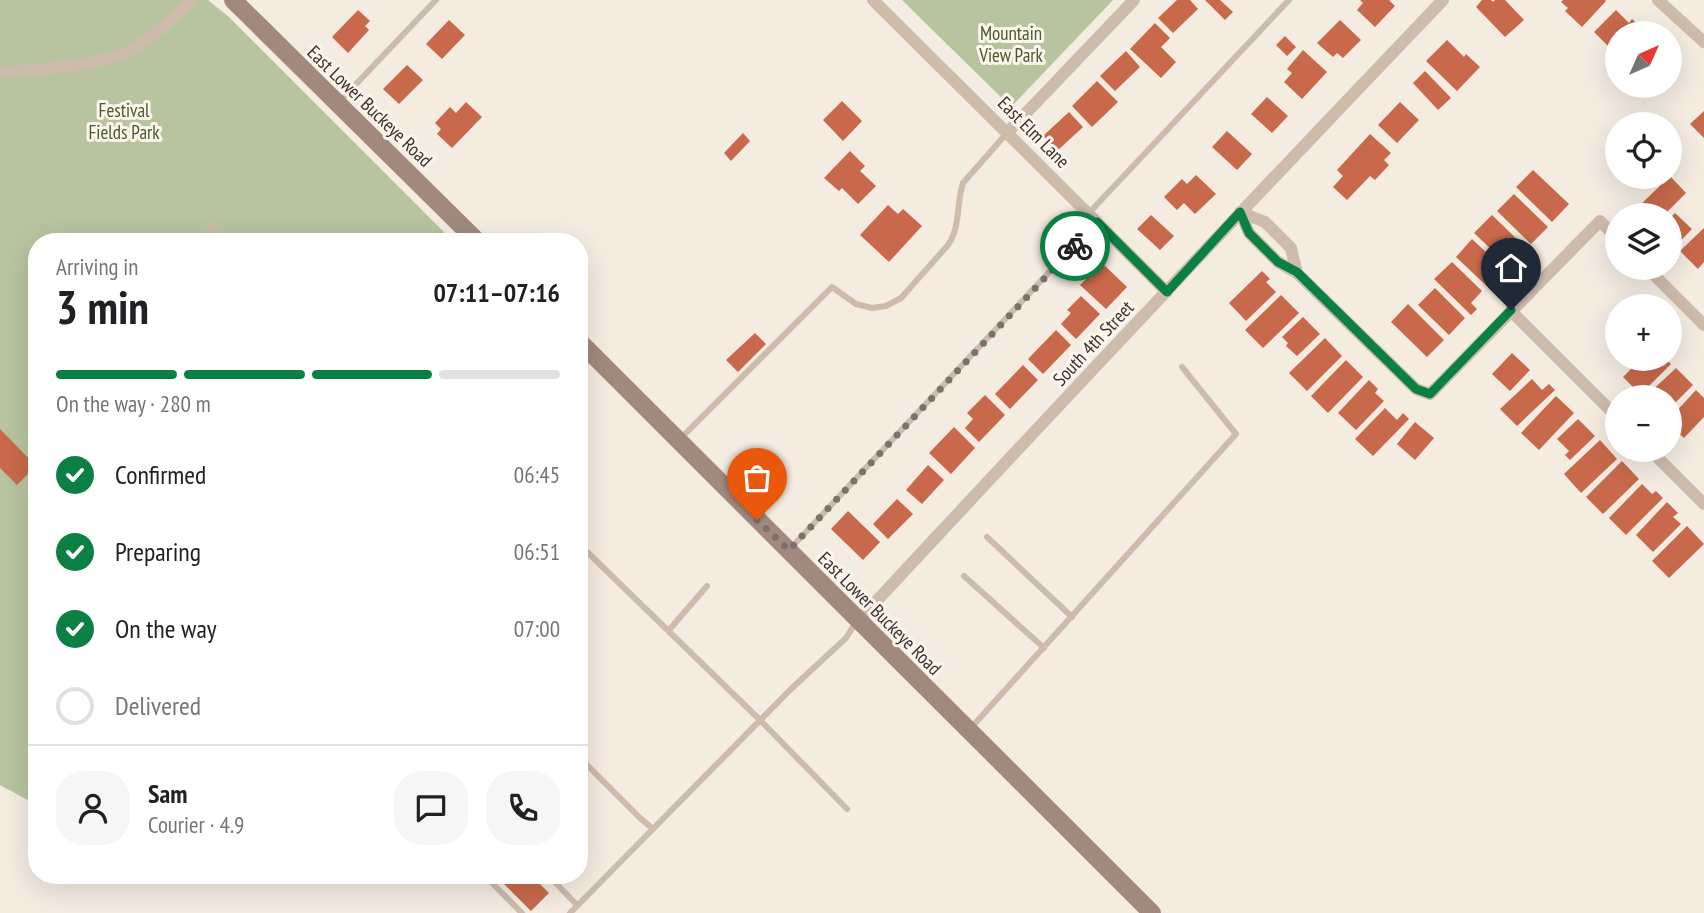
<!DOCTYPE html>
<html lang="en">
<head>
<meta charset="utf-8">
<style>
  :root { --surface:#fff; --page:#f6f6f6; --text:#202124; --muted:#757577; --line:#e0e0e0; --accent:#0b8043 }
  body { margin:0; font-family:"PT Sans Narrow",sans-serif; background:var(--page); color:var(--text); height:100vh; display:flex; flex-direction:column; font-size:26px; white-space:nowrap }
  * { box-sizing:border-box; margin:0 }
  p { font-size:23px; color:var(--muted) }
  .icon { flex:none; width:38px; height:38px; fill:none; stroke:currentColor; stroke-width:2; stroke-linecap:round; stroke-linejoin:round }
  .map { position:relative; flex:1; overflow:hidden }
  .details { position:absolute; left:28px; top:233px; width:560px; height:651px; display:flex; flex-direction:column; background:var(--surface); border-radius:28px; box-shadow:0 7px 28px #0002 }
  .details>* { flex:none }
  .needle { width:46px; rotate:45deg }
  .controls { position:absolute; left:1605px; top:21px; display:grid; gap:14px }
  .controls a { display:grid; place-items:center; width:77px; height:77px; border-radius:50%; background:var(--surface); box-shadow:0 7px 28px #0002; font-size:35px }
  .pin { position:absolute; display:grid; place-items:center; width:60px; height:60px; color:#fff; margin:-72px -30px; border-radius:50% 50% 50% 0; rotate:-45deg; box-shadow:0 0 7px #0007 }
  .pin .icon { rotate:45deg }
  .courier { position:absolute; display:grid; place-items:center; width:70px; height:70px; margin:-35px; border:5px solid #0b8043; border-radius:50%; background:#fff; color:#222; box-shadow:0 2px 9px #0007 }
  .overview em { font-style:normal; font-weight:600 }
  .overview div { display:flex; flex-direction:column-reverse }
  .overview { display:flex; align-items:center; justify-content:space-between; height:119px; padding:0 28px }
  h1 { font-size:46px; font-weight:600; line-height:52px }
  .bar { display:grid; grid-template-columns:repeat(4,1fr); gap:10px 7px; align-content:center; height:84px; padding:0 28px }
  .bar i { height:9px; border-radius:5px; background:var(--line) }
  .bar .current { background:var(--accent) }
  .bar p { grid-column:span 4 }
  .line { display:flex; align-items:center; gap:18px; padding:0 28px; border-top:2px solid var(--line) }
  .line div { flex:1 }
  .round { display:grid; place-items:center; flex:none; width:74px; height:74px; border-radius:28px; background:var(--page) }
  ol { padding:0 28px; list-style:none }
  li { display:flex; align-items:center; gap:21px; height:77px }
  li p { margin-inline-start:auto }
  li .icon { padding:7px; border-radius:50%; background:var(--accent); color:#fff; stroke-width:4 }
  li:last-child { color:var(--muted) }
  li i { width:38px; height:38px; border:4px solid var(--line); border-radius:50% }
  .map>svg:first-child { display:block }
</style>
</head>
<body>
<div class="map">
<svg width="1704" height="913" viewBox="0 0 1704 913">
  <rect width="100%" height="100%" fill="#f4ebe1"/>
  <path fill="#b8c4a0" d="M0,0h208l21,17 217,217 -7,8h-402v561l-2,1 -35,-19z
    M902,0h211l-102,107z"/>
  <path fill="#c8694b" d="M1177,0h13l8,9 -25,24 -15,-15z
    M1205,0h15l13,12 -8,8z
    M1360,0h29l6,6 -20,21 -18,-17 6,-7z
    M1482,0h9l2,2 2,-2h10l19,20 -19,17 -29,-30z
    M1563,0h42l1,1 -24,26 -17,-16 3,-3 -7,-6z
    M358,10l12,11 -5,5 4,4 -21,23 -16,-16z
    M1616,10l13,13 3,-4 11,10 -4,4h-22v22l-23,-23z
    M449,20l16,15 -23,24 -16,-15z
    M1340,20l21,20 -18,18 -6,-5 -4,4 -16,-14z
    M1155,23l15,15 -9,9 15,15 -15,16 -31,-29z
    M1285,36l11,11 -9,9 -11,-11z
    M1447,40l17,17 2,-3 14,13 -23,24 -31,-30z
    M1303,50l24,22 -25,27 -18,-17 8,-9 -5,-4z
    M1126,51l14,16 -25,24 -15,-15z
    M407,65l16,15 -24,24 -16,-15z
    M1425,71l26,27 -13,12 -25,-27z
    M1097,81l21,21 -26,25 -20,-21z
    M1267,97l21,19 -16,17 -21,-19z
    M842,101l20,20 -19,20 -20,-21z
    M466,102l16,15 -30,31 -15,-14 4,-5 -6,-6 15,-16 6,6z
    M1400,102l19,18 -22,23 -19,-18z
    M1704,111v27l-14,-14z
    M1069,112l14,15 -26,24 -14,-15z
    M1227,131l25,23 -15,16 -25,-23z
    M743,133l7,8 -19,20 -7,-8z
    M1370,134l21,19 -7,7 5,5 -14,15 -5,-4 -23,24 -14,-13 10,-11 -6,-6z
    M850,151l15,15 -5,5 16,15 -18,18 -16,-16 -3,3 -15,-13z
    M1533,170l36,34 -17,18 -36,-35z
    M1196,175l20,19 -21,20 -11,-11 -7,7 -13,-13 18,-18 5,5z
    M1670,176l16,17 -22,22h-25l-5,-4z
    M1514,194l34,33 -17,17 -34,-33z
    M888,205l10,9 5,-5 19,17 -33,36 -29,-27z
    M1675,213l17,16 -20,21 -2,-2v-30z
    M1151,215l23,21 -14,14 -23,-21z
    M1492,215l36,35 -17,18 -37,-35z
    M1704,228v34l-6,7 -18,-18z
    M1472,239l31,29 -9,10 7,6 -8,8 -37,-35z
    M1452,262l30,29 -11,12 6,6 -6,6 -37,-36z
    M1102,263l25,24 -21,22 -26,-24z
    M1262,271l8,8 -4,3 10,10 -30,29 -17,-18z
    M1435,288l30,30 -16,17 -31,-30z
    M1281,295l18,18 -36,35 -18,-18z
    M1081,296l19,18 -24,25 -15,-15 10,-11 -4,-3z
    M1408,304l36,36 -17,17 -36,-35z
    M1303,317l17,17 -23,22 -11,-10 2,-3 -6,-6z
    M1056,330l15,15 -28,29 -15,-15z
    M755,333l11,11 -28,28 -12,-12z
    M1325,338l17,18 -35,35 -18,-18z
    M1512,353l18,17 -20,21 -18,-17z
    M1641,359h25l5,5 -33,33h-7l-2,-2 6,-6 -12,-12z
    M1346,360l17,17 -35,36 -17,-17z
    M1023,365l15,15 -28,29 -15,-15z
    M1676,368l17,17 -23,23v-11h-25z
    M1532,379l10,11 7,-6 6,6 -38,36 -17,-17z
    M1369,380l9,9 -3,4 9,8 -28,29 -18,-17z
    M1696,390l8,8v19l-20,21 -13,-12 -1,1v-9z
    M985,395l20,20 -26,27 -14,-14 8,-9 -6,-6z
    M1556,396l18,17 -35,37 -18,-17z
    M1385,408l12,12 6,-7 6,6 -36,37 -18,-17z
    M1578,419l17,17 -25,24 -5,-5 4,-4 -12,-12z
    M1415,422l19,16 -19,22 -18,-16z
    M954,427l21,21 -24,26 -22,-21z
    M0,429l36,37 -19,19 -17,-17z
    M1600,440l17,19 -36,34 -17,-19z
    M1622,461l17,18 -36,35 -17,-17z
    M928,465l16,15 -22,24 -16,-14z
    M1642,484l10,10 4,-3 7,7 -37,37 -17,-17z
    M897,499l16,15 -25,25 -15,-15z
    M1667,502l11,11 -5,4 8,7 -28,28 -17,-17z
    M848,511l32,31 -17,18 -32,-31z
    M1687,526l17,18 -35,34 -17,-17z
    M495,875h36l18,18 -18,18z"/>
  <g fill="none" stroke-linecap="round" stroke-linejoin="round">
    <path stroke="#cdbbac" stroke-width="6" d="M339,102l97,-102
      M1089,213l200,-213
      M199,242l16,-17
      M680,439l152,-152 24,17 16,4 14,-2 15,-8 47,-53c13,-19 8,-41 15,-62l44,-50
      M987,537l85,80
      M579,544l181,176 87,89
      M790,549l306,-327
      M964,576l80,72
      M669,630l38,-44
      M970,729l266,-295 -54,-67
      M579,757l61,61 13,11
      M484,875l38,38
      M548,875l29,30
      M570,913l221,-224 55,-51 10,-16"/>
    <path stroke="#cdbbac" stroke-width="12" d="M873,0l294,292
      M1658,0l46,42
      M0,73c41,-5 91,-5 129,-22 24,-12 44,-34 63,-51
      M1007,133l127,-133
      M1240,212l9,21 29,29 19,11 119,116 14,5 170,-173 17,17
      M1240,212l25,10 26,26 6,25
      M1647,268l57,57
      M1511,311l106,106
      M1650,450l54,54
      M858,621c193,-208 388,-415 585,-621"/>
    <path stroke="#a18a7d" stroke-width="18" d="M233,0l245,242
      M579,341l573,572"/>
  </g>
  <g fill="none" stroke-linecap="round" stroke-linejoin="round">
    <path stroke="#7c716b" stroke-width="7" stroke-dasharray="0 12.6" d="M757,520l32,30 286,-304"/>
    <path stroke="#0b8043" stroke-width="9" d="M1075,246l22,-24 70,70 73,-80 9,21 29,29 19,10 119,117 14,5 81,-84"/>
  </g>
  <g text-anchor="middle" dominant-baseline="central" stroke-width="6" stroke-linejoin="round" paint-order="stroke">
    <g font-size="19" fill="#4a5a2e" stroke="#fbf5ee">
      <text x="1011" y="33">Mountain<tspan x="1011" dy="22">View Park</tspan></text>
      <text x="124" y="110">Festival<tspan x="124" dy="22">Fields Park</tspan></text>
    </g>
    <g font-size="19" fill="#3b302b" stroke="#fbf5ee">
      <text transform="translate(370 106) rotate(44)">East Lower Buckeye Road</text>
      <text transform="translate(1034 132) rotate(45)">East Elm Lane</text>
      <text transform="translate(1093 343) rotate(-47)">South 4th Street</text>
      <text transform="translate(880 613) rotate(45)">East Lower Buckeye Road</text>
    </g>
  </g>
</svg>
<div class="controls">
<a><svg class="needle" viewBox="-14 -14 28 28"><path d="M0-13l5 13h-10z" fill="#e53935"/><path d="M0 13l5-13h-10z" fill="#757577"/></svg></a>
<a><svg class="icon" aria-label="locate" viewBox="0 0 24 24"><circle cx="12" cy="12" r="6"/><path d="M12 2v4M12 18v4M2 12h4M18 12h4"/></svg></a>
<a><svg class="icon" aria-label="layers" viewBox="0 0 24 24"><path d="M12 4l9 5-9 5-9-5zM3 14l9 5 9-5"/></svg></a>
<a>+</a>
<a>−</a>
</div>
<div class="pin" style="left:757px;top:520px;background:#ea580c"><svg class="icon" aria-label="bag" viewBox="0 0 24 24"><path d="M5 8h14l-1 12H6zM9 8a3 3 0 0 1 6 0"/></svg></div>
<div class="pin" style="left:1511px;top:310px;background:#1f2937"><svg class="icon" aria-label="home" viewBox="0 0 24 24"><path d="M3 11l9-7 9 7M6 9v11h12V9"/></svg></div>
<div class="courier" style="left:1075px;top:246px"><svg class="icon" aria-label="bike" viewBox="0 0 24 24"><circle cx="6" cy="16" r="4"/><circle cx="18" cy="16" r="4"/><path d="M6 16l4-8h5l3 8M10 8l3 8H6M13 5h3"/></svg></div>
<section class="details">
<div class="overview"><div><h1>3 min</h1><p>Arriving in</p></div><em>07:11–07:16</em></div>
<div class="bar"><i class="current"></i><i class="current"></i><i class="current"></i><i></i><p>On the way · 280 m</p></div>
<ol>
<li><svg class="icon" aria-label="check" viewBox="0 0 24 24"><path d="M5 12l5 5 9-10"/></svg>Confirmed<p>06:45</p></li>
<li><svg class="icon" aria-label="check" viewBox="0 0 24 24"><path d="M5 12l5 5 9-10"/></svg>Preparing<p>06:51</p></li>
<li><svg class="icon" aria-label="check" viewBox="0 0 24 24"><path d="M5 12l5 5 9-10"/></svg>On the way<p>07:00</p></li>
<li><i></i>Delivered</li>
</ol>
<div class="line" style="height:126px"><a class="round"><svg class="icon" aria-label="person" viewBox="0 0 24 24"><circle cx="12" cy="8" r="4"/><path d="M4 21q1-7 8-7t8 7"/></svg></a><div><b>Sam</b><p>Courier · 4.9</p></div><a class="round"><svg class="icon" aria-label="chat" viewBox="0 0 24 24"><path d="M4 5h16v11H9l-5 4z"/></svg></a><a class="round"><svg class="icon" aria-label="phone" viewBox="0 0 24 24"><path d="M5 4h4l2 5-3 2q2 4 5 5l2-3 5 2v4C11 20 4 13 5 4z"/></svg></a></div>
</section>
</div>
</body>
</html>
